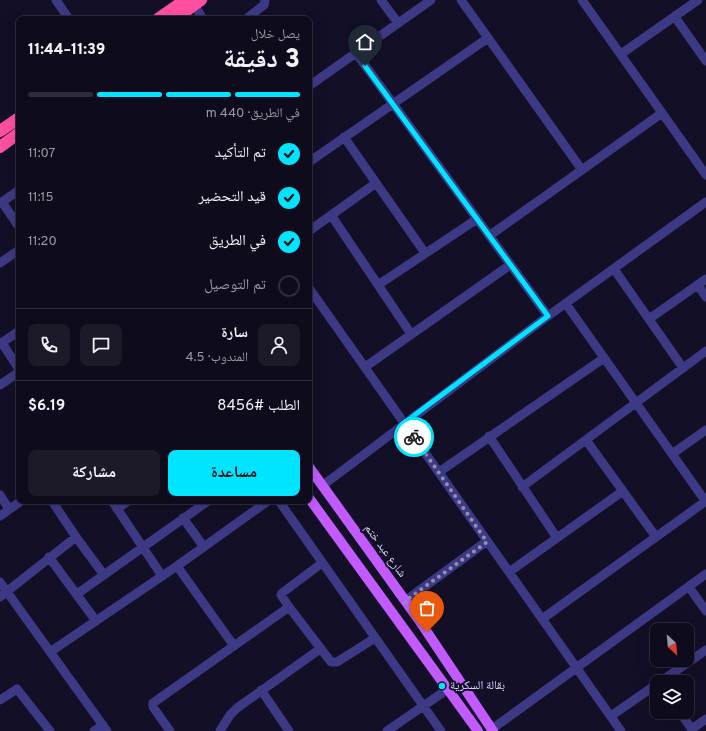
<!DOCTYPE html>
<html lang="ar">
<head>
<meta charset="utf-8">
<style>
  :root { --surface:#0e0b1c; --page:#1c1929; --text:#f1f3f6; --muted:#9b9ba3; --line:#2e2b3b; --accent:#00e5ff }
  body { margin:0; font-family:Overpass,"Noto Naskh Arabic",sans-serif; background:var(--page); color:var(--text); direction:rtl; height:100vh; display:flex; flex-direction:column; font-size:15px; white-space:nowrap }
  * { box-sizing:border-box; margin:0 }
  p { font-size:13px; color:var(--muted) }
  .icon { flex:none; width:22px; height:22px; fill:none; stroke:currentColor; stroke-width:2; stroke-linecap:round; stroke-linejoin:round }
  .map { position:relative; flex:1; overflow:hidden; direction:ltr }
  .side { position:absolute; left:16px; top:16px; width:296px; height:488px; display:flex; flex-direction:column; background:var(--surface); border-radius:8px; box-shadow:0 4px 16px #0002,0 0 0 1px var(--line); direction:rtl }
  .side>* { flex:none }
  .needle { width:26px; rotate:154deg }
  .buttons { position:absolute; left:650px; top:623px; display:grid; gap:8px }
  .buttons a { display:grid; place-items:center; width:44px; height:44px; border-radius:8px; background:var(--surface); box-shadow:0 4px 16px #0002,0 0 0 1px var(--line); font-size:20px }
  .pin { position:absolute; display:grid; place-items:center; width:34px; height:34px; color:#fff; margin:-41px -17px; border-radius:50% 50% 50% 0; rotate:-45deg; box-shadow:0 0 4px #0007 }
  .pin .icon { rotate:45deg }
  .courier { position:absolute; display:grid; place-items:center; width:40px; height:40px; margin:-20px; border:3px solid #00e5ff; border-radius:50%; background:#fff; color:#222; box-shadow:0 1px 5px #0007 }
  .headline em { font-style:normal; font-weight:800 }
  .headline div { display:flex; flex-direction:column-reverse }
  .headline { display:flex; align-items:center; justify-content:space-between; height:68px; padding:0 12px }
  h1 { font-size:26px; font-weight:800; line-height:30px }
  .bar { display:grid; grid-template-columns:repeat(4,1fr); gap:6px 4px; align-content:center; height:48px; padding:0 12px }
  .bar i { height:5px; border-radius:3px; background:var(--line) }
  .bar .current { background:var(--accent) }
  .bar p { grid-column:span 4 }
  .line { display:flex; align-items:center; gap:10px; padding:0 12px; border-top:1px solid var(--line) }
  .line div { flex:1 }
  .round { display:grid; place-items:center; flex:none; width:42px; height:42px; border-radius:8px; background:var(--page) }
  ol { padding:0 12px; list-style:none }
  li { display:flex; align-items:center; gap:12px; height:44px }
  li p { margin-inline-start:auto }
  li .icon { padding:4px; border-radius:50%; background:var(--accent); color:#111; stroke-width:4 }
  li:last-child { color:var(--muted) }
  li i { width:22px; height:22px; border:2px solid var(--line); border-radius:50% }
  .cta { display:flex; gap:8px; margin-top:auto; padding:8px 12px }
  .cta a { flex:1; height:46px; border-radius:8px; background:var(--accent); color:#111; font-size:16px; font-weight:800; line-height:46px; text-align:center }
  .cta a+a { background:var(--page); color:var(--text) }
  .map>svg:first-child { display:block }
</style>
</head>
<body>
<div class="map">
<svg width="706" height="731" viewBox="0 0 706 731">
  <rect width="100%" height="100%" fill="#130f26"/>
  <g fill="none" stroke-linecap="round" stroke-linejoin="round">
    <path stroke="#3d3a85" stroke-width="9" d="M56,0l13,19
      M381,0l17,23
      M461,0l121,170
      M582,0l124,175
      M194,5l9,14
      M675,17l31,44
      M246,19l18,-14 1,-5
      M356,53l192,263
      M621,54l77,-54
      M309,86l122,-86
      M344,137l81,116
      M309,162l179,-124
      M0,202h2l17,25
      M2,202l17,-12
      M331,215l80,119
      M309,231l67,-48
      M489,236l173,-123
      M0,263l19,-13
      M614,269l69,99
      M378,285l99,-66
      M698,285l8,12
      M309,288l312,443
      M566,304l140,198
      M649,319l57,-40
      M2,343l17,26
      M0,344l19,-13
      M365,367l145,-102
      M0,385l19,-13
      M489,436l68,102
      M586,440l70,97
      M672,454l34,-24
      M439,472l165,-114
      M322,486l226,-170 158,-114
      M522,487l184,-136
      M0,495l9,14
      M52,501l24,36 28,38
      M112,501l50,75
      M279,501l162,230
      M117,509l11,-8
      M0,516l21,-15
      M183,518l21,29
      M49,557l47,64
      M177,566l57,80
      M509,572l114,-81
      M0,582l107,149
      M689,587l17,24
      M77,594l131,-93
      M0,597l76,-60
      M405,601l82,-60
      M289,607l-8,-12 1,-2 40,-30
      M542,619l164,-118
      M50,652l127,-86 91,-65
      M660,682l46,-32
      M261,690l28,41
      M0,700l17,-11 33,42
      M680,712l13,19
      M611,716l46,-32
      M492,729l214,-155
      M692,729l14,-10
      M94,731l9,-6
      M170,731l-17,-24v-4l136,-96 42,55h6l38,-24
      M220,731l10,-16 7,-7 83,-59
      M387,731l61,-42"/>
    <path stroke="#c25bff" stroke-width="10" d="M309,467l110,153 74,111
      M309,498l169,233"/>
    <path stroke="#ff4fa3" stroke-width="12" d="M158,19l27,-19
      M175,19l26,-19
      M0,131l19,-13
      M0,147l19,-14"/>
  </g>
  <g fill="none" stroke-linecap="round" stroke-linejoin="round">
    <path stroke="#948fb3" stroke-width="4" stroke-dasharray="0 7.2" d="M414,437l73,105 -82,59 22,31"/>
    <path stroke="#00e5ff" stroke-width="5" d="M365,66l183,250 -144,107 10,14"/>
  </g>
  <circle fill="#00e5ff" stroke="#130f26" stroke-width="1.5" cx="442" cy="686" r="4"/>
  <g text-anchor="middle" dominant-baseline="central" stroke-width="4" stroke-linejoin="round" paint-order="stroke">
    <g font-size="12" fill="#d9d4ff" stroke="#130f26">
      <text transform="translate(385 551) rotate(54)">شارع عبد ختم</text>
    </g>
    <g font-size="12" fill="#d9d4ff" stroke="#130f26" text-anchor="start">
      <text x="450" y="686">بقالة السكرية</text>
    </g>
  </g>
</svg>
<div class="buttons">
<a><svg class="needle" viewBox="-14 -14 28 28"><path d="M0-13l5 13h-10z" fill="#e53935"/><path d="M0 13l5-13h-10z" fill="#9b9ba3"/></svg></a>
<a><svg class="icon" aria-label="layers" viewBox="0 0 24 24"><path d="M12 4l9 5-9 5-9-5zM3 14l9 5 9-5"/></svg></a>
</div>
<div class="pin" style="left:427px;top:632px;background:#ea580c"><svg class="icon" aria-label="bag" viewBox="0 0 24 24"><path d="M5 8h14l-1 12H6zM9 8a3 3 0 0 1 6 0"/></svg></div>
<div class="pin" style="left:365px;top:66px;background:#1f2937"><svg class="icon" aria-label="home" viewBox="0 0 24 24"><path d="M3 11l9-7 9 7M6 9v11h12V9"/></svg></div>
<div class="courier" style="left:414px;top:437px"><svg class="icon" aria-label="bike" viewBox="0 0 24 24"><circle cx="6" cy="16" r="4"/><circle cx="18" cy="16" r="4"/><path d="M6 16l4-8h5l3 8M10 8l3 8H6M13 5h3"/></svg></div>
<section class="side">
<div class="headline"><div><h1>3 دقيقة</h1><p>يصل خلال</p></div><em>11:39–11:44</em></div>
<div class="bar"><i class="current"></i><i class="current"></i><i class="current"></i><i></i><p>في الطريق · 440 m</p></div>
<ol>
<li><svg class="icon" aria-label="check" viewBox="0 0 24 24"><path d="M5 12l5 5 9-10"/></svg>تم التأكيد<p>11:07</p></li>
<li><svg class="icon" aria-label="check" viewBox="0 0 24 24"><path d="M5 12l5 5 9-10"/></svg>قيد التحضير<p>11:15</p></li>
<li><svg class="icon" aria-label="check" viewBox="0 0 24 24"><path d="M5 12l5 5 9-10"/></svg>في الطريق<p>11:20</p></li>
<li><i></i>تم التوصيل</li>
</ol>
<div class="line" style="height:72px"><a class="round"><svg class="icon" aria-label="person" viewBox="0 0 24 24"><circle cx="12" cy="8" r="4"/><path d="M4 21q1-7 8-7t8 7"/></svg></a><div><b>سارة</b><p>المندوب · 4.5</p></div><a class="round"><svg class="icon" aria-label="chat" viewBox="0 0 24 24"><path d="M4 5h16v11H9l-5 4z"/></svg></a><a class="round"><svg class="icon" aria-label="phone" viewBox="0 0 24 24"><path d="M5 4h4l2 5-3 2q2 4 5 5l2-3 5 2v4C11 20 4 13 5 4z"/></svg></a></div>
<div class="line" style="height:52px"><div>الطلب #8456</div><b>$6.19</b></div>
<div class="cta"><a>مساعدة</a><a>مشاركة</a></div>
</section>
</div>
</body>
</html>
